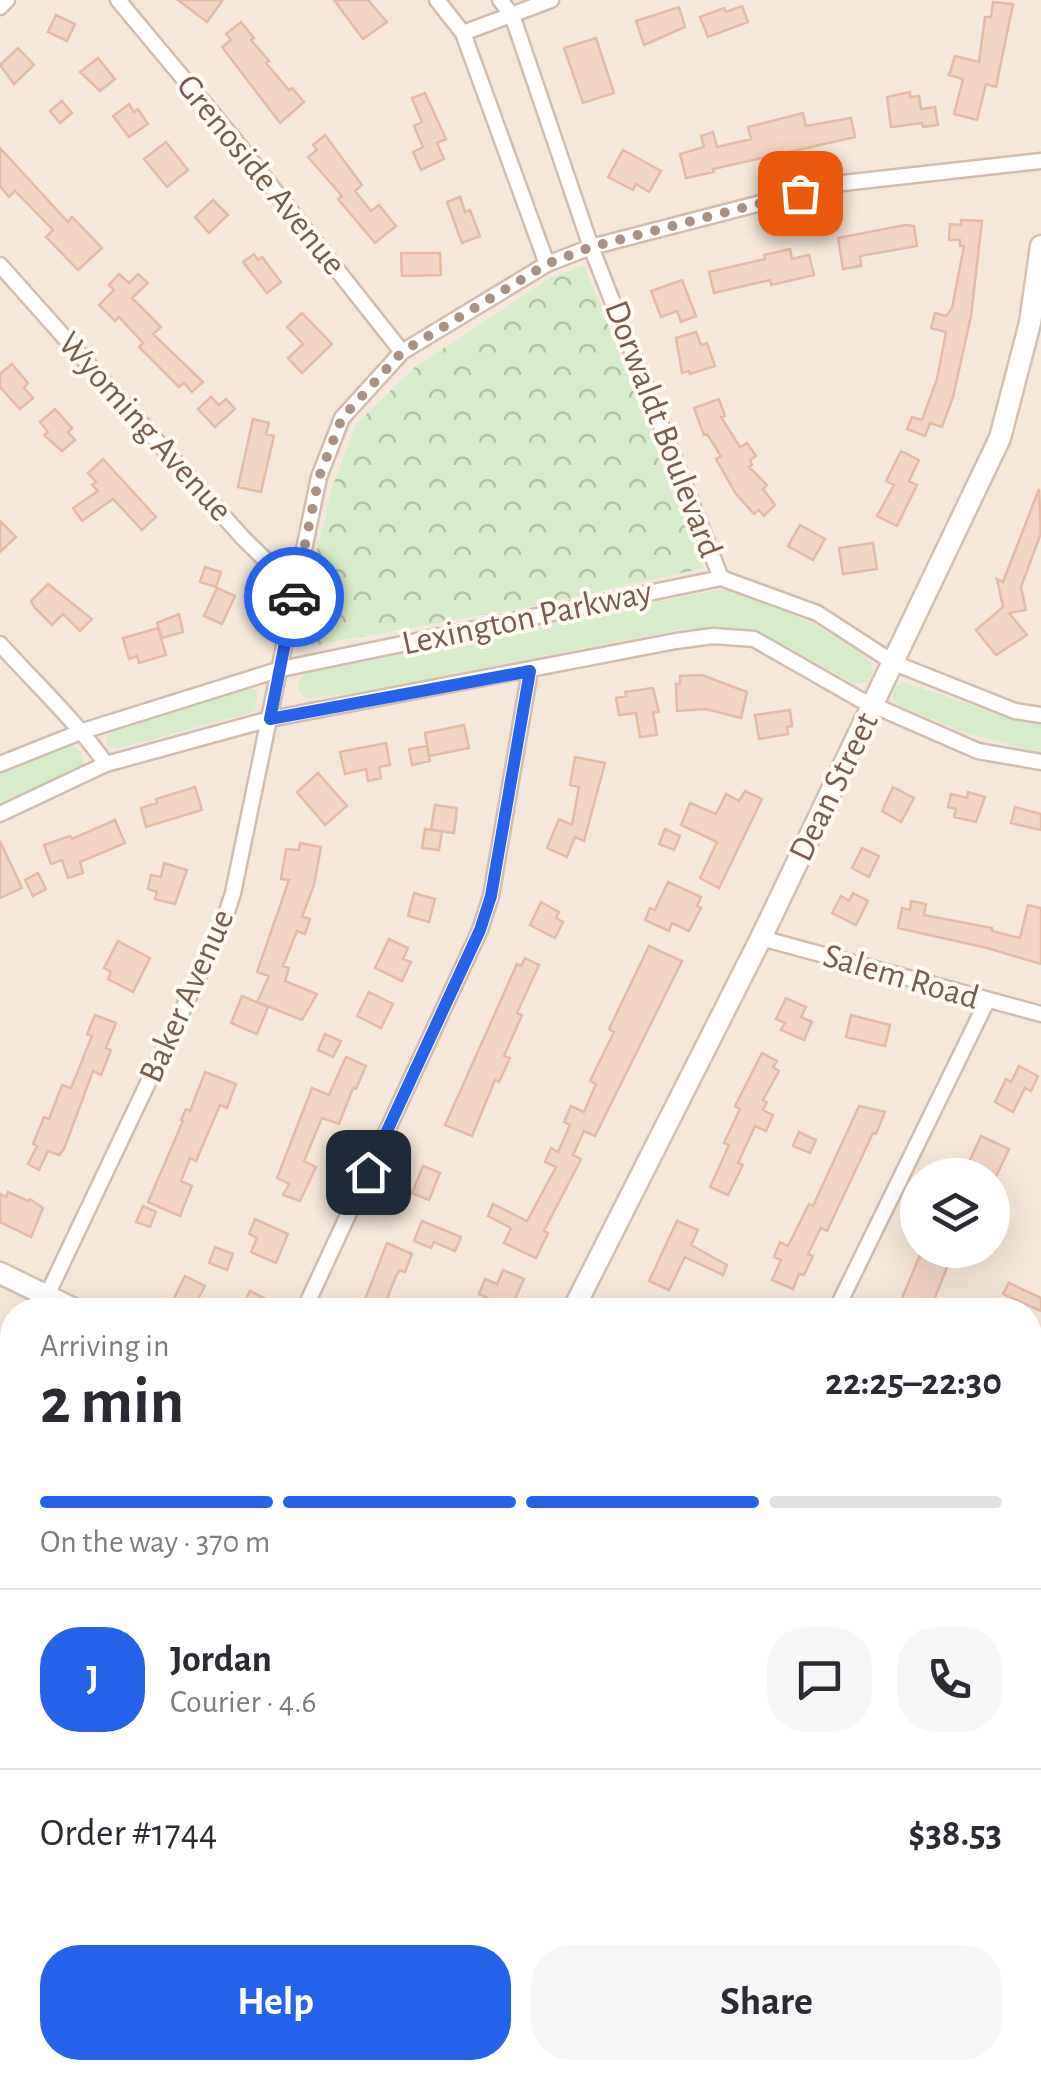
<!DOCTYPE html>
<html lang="en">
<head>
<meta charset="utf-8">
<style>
  :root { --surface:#fff; --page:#f7f7f7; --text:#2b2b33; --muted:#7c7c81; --line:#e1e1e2; --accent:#2563eb }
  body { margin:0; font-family:"Alegreya Sans",sans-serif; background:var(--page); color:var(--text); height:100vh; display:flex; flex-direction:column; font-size:38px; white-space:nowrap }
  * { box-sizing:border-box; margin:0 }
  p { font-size:32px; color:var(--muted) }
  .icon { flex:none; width:55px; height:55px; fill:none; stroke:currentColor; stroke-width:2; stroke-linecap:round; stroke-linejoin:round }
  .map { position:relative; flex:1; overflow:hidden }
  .drawer { position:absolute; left:0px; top:1298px; width:1042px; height:782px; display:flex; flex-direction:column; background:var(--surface); border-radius:40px 40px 0 0; box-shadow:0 10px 40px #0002 }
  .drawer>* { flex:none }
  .controls { position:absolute; left:900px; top:1158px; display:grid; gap:20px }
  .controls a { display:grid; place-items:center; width:110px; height:110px; border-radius:50%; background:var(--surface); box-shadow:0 10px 40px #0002; font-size:50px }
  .pin { position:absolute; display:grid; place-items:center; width:85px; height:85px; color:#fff; margin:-42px; border-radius:20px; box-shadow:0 5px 15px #0006 }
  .courier { position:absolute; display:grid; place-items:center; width:100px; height:100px; margin:-50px; border:8px solid #2563eb; border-radius:50%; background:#fff; color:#222; box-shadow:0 2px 12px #0007 }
  .headline em { font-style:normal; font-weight:600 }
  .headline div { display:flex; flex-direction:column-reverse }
  .headline { display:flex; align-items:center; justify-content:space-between; height:170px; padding:0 40px }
  h1 { font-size:65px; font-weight:600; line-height:75px }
  .bar { display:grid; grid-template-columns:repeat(4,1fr); gap:15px 10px; align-content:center; height:120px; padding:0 40px }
  .bar i { height:12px; border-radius:8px; background:var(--line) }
  .bar .selected { background:var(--accent) }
  .bar p { grid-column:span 4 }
  .line { display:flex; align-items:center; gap:25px; padding:0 40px; border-top:2px solid var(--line) }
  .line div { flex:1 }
  .round { display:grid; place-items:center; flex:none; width:105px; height:105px; border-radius:40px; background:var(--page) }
  .action { display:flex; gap:20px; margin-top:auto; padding:20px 40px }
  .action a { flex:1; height:115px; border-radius:40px; background:var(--accent); color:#fff; font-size:40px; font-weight:600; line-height:115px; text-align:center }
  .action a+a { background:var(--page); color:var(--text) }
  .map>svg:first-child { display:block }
</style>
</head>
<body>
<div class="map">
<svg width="1041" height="2078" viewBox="0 0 1041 2078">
  <defs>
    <pattern id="forest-crowns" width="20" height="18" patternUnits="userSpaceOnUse" patternTransform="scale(2.5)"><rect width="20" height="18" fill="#d8ecc9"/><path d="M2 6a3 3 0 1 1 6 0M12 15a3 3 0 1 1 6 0" fill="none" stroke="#b4c2a5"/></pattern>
  </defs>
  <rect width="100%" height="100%" fill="#fdf6ec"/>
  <path fill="#f5e8da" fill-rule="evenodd" d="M0,0h1041v2078h-1041zM550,278l154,290 -165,37 -238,43 55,-224 58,-56zM918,1175h74v75h-74zM12,1310h1018v758h-1018z"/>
  <path fill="#d8ecc9" d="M737,590c46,20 96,39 134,72l2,13 -7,8 -15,-1 -79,-43 -31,-10h-60l-325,64 -50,5 -7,-7 -1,-10 9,-9 404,-81z
    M903,682l95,32 43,8v31l-78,-21 -64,-26 -6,-8v-10z
    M250,688l8,3 -3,20 -138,38 -10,-4v-9l6,-7z
    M72,745l9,7 3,11 -6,7 -78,33v-29l55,-25z"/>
  <path fill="url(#forest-crowns)" d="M584,265l120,303 -165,37 -239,43 9,-64 24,-99 23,-61 58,-56 136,-90z"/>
  <path fill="#f3d5c3" stroke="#e6bba3" stroke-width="2.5" d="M178,0h45l-16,22z
    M334,0h34l19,22 -24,17z
    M993,2l20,2 -17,83 -10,-3 -9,36 -23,-6 9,-35 -14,-4 6,-19 24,6 6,-45h6z
    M742,6l6,16 -40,15 -8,-20 24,-9 2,4z
    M679,7l6,20 -41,18 -8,-24z
    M56,15l19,9 -8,17 -19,-9z
    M241,22l13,16 -3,2 18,21 -3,2 23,27 3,-2 12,14 -24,21 -58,-76 9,-7 -5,-6z
    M596,38l18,55 -31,10 -19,-55z
    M18,48l16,17 -20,19 -14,-19z
    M98,58l17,21 -15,12 -20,-19z
    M910,92v5l9,-1 2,13 14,-2 3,18 -15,2 -1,-4 -31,4 -4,-30z
    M425,93l21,46 -9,4 7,16 -23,11 -8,-18 10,-5 -9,-21 8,-4 -10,-24z
    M62,101l10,12 -12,10 -10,-12z
    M129,104l5,8 4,-3 10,15 -19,13 -16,-21z
    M803,113l3,13 45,-8 4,19 -142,32 1,3 -28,6 -6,-24 24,-7 -3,-11 12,-4 4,15 34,-8 -3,-12z
    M325,135l37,50 -7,6 16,20 8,-6 17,21 -21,17 -37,-44 4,-3 -34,-39 9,-7 -4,-5z
    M166,142l22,28 -21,17 -23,-28z
    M0,148l68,74 4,-5 30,31 -24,22 -32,-33 7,-7 -38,-39 -6,6 -9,-11z
    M623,150l38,21 -12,21 -13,-8 -3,6 -25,-13z
    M460,197l5,15 5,-2 10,26 -18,7 -15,-41z
    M213,200l15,15 -19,18 -14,-16z
    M961,220l21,1 -11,95 -18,81 -11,30 -12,-4 -5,13 -18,-7 5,-12 10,3 15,-41 9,-47 -15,-4 4,-15 11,3 6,-8 12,-62h-4v-6h-11l1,-16 11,1z
    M905,225l9,1 3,20 -57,10 1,10 -18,3 -5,-31z
    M790,249l2,10 17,-4 5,20 -43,10 -1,-5 -56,13 -5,-21 56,-13 -1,-4z
    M401,253h39l1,22 -39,1z
    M254,254l4,6 4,-3 19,25 -14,11 -24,-31z
    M119,274l10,9 9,-9 10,9 -16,15 29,29 -8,7 50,48 -11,10 -8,-9 -5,4 -40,-40 4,-4 -24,-26 -4,4 -16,-16 15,-15 -5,-5z
    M682,280l14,36 -15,6 -4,-11 -16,6 -10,-26z
    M302,313l30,31 -30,29 -14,-15 15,-14 -16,-17z
    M696,332l5,13 6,-2 8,23 -25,8 -1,-3 -7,2 -6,-35z
    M12,364l16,19 -4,5 9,10 -13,11 -20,-22v-13z
    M211,397l8,8 7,-6 9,10 -20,18 -17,-18z
    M719,399l6,17 -4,1 19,30 7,-4 9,13 -6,4 2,5 -3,2 18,18 -4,4 12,16 -11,11 -5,-6 -5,4 -18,-20 -20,-35 5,-3 -14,-22 -3,1 -10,-27z
    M55,409l17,19 -4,4 7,8 -13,11 -18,-16 4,-3 -8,-10z
    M253,419l16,4 -3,11 8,2 -13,56 -23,-5z
    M901,451l18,9 -10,21 8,4 -20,41 -20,-10 17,-31 -8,-4z
    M103,459l53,58 -14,13 -29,-31 -31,22 -9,-13 25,-17 -6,-6 4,-3 -8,-9z
    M1039,489l2,44 -20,54 5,23 -17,3 18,22 -31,20 -20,-25 27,-23 -6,-28 6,3z
    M0,521l16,16 -16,15z
    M800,525l25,14 -12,21 -25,-14z
    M873,543l4,26 -34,5 -4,-26z
    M205,567l16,5 -5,15 -16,-5z
    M48,584l44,35 -12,12 -17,-17 -11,11 -17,-17 -4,-7z
    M217,588l18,8 -13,28 -18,-8z
    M179,614l4,18 -21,6 -5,-15z
    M158,628l8,27 -27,8 -2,-7 -8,3 -6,-21z
    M702,675l45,17 -6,26 -35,-9 -29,2 -1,-27h4v-8z
    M653,688l6,24h-6l4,23 -17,2 -4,-24 -17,2 -3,-17 10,-2 -1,-4z
    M790,710l2,16 -5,1 1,7 -29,5 -4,-24z
    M464,725l5,23 -40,8 -4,-23z
    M386,743l4,22 -11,2 2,11 -13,3 -2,-12 -21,5 -5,-22z
    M427,746l3,15 -18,4 -3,-16z
    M575,757l30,6 -21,78 -9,-4 -8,20 -20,-9 12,-29 13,6 7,-38 -9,-2z
    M318,773l29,33 -22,19 -28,-33z
    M195,787l7,23 -56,17 -5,-19 16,-5 -1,-4z
    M893,787l21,11 -13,24 -19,-11z
    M745,791l17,8 -43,89 -19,-10 17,-36 -36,-17 9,-22 26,11 10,-20 13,7z
    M968,792l17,5 -9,25 -22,-5 2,-8 -8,-2 3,-13 16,4z
    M435,805l22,3 -3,25 -23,-3z
    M1015,807l26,7v16l-30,-7z
    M115,820l10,23 -45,19 3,11 -15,5 -6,-18 -11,4 -7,-19 26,-9 2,3z
    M425,829l17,2 -3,19 -17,-2z
    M665,829l15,7 -6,14 -15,-6z
    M0,841l22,47 -22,10z
    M300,843l21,4 -7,38 -12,32 8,2 -5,15 -8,-3 -14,35 6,2 -4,13 32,13 -15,26 -45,-18 12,-26 -12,-4 32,-92 -8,-1 5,-30 13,1z
    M862,848l17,8 -10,21 -17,-9z
    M164,863l23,7 -12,34 -20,-5 2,-7 -9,-3 3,-14 10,2z
    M38,873l8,16 -13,7 -8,-16z
    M668,882l33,15 -4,9 4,2 -12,23 -17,-8 -3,8 -24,-11 5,-12 5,2z
    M414,893l21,6 -6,23 -21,-6z
    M853,893l15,8 -12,24 -24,-12 9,-17 8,5z
    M911,901l15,3 -2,11 68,13v3l28,7 8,-33 13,3v56l-54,-16 -89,-20 4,-20 8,2z
    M541,902l18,10 -3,6 7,4 -8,16 -25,-13z
    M389,939l19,9 -5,11 8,3 -9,19 -27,-13z
    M118,941l32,17 -17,34 -25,-13 3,-7 -7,-4z
    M649,946l33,15 -87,175 -11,-5 -11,24 8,4 -37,72 4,2 -12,25 -32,-15 7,-15 -23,-12 5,-12 34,17 29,-54 -11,-5 6,-14 7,4 12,-27 -6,-3 7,-16 13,6 12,-28 -6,-3 24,-49 -5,-3z
    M525,958l14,7 -22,48 5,2 -18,41 6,2 -11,24 -4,-2 -23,56 -27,-11 72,-161 4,2z
    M369,992l24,12 -12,24 -24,-12z
    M242,996l26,11 -11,27 -26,-11z
    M786,998l20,9 -5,10 11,5 -8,18 -23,-10 4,-7 -9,-4z
    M95,1015l21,8 -10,25 5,2 -10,25 -8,-4 -29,78 -5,6 -11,-4 -9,19 -11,-6 9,-18 -4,-2 11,-27 5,2 13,-34 9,3 21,-52 -5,-2z
    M851,1015l39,10 -5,21 -39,-9z
    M325,1034l16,7 -8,16 -15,-7z
    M762,1053l15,8 -4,6 6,4 -16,29 4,2 -4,8 10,5 -7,16 -11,-5 -17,37 5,2 -15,30 -18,-8 19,-42 -5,-2 16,-34 -5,-3z
    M346,1057l20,9 -10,23 -3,-1 -14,36 -17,-6 -18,43 12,6 -16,34 -17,-6 6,-11 -12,-6 35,-90 17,7z
    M1019,1066l19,10 -7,15 -6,-3 -12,24 -18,-10 11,-23 5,3z
    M205,1072l31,12 -9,24 -7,-3 -24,56 -6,-3 -9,23 11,5 -12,30 -32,-14 35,-81 -2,-1 5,-11 4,2z
    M859,1106l26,6 -9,22 -3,-1 -46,98 -6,-3 -13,26 5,2 -9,19 -5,-1 -6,15 -21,-9 9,-20 -7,-3 6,-15 8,4 21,-42 4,2z
    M799,1132l17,8 -6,13 -17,-7z
    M981,1136l28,13 -17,36v-10h-29z
    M423,1166l17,7 -11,27 -17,-7z
    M8,1192l20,9 2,-2 13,9 -12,29 -31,-15v-28l6,3z
    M143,1206l13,6 -6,15 -14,-5z
    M255,1219l33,15 -12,29 -25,-11 6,-14 -8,-4z
    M422,1221l39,16 -6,14 -21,-9 -3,6 -17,-7z
    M677,1221l21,9 -7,15 36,20 -4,10 -38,-18 -16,33 -20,-9z
    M387,1243l25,11 -7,18 -5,-2 -4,6 -13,33 -19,-7z
    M215,1247l18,7 -6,16 -18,-7z
    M922,1250h32l-24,60h-33z
    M503,1270l21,9 -14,31h-20l4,-9 -15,-7 6,-15 12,5z
    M185,1276l20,10 -13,24h-10l-11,-6z
    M1009,1283l32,15v13l-38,-17z
    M250,1291l16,8 -5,11h-20z
    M12,1446v68l-3,-1 -9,20v-62z
    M0,2042l12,6v24l-12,-5z"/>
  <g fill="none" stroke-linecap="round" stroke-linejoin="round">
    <g stroke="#d1beb0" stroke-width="19">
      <path id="street" d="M118,0l115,138 169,214
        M437,0l26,33 84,231
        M500,0l12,15 79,232 130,331
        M0,7l7,-7
        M463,33l88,-33
        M0,265l243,273 36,35 17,10
        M0,644c36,40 76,77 106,120
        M0,764l83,-33 198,-62 440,-91 96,35 77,50 121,48 26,4
        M0,814l106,-50 164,-45 406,-78 37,-5 41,3 105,60 119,52 63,11
        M761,938l280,76
        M40,1310l182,-383 11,-34 86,-416 23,-59 60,-66 145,-88 44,-17 243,-63 207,-23
        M304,1310l176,-380 11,-34 39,-225
        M836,1310l151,-309
        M0,1389l12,-24
        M1030,1463l11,-22
        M0,1934l12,-25
        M1030,2009l11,-23
        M460,2078l5,-10
        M728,2078l6,-10
        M996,2078l5,-10"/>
    </g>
    <g stroke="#d6c0b0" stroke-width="25">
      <path id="secondary" d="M0,1273l76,37
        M573,1310l188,-372 239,-500 30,-115 11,-77
        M1030,1768l11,4
        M199,2078l5,-10"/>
    </g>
    <use href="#street" stroke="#fff" stroke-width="14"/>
    <use href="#secondary" stroke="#fff" stroke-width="20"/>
  </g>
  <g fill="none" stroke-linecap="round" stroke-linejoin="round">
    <path stroke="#a89285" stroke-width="10" stroke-dasharray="0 18" d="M294,597l25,-120 23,-59 60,-66 145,-88 44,-17 209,-54"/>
    <path stroke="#2563eb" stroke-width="12" d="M294,597l-24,122 260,-48 -39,225 -11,34 -112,242"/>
  </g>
  <g text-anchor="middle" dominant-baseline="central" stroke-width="8" stroke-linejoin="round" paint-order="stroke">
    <g font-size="35" fill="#7a5c4d" stroke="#fffaf3">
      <text transform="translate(261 175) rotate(51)">Grenoside Avenue</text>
      <text transform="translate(145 427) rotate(48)">Wyoming Avenue</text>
      <text transform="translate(663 429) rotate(69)">Dorwaldt Boulevard</text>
      <text transform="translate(527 618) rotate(-12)">Lexington Parkway</text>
      <text transform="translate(834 787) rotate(-64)">Dean Street</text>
      <text transform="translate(901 977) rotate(16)">Salem Road</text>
      <text transform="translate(187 996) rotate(-66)">Baker Avenue</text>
    </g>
  </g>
</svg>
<div class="controls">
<a><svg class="icon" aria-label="layers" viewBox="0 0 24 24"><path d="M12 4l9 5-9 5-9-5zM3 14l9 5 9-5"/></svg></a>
</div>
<div class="pin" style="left:800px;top:193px;background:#ea580c"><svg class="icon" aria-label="bag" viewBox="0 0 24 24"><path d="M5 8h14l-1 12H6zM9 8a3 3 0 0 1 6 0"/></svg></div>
<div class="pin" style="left:368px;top:1172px;background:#1f2937"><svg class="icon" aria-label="home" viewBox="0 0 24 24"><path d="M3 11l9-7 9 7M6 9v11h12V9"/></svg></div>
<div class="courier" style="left:294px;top:597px"><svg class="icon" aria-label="car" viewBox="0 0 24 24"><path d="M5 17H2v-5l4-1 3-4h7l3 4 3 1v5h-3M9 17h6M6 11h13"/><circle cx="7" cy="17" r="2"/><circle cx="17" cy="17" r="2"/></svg></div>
<section class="drawer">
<div class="headline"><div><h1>2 min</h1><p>Arriving in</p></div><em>22:25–22:30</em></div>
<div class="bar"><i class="selected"></i><i class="selected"></i><i class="selected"></i><i></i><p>On the way · 370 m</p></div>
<div class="line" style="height:180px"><b class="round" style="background:var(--accent);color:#fff">J</b><div><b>Jordan</b><p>Courier · 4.6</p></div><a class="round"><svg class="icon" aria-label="chat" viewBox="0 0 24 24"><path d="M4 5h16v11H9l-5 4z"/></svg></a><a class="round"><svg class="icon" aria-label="phone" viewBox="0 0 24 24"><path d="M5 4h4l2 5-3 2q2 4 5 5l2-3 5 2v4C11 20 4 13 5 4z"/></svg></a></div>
<div class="line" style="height:130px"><div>Order #1744</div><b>$38.53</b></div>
<div class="action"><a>Help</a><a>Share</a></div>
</section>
</div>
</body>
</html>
